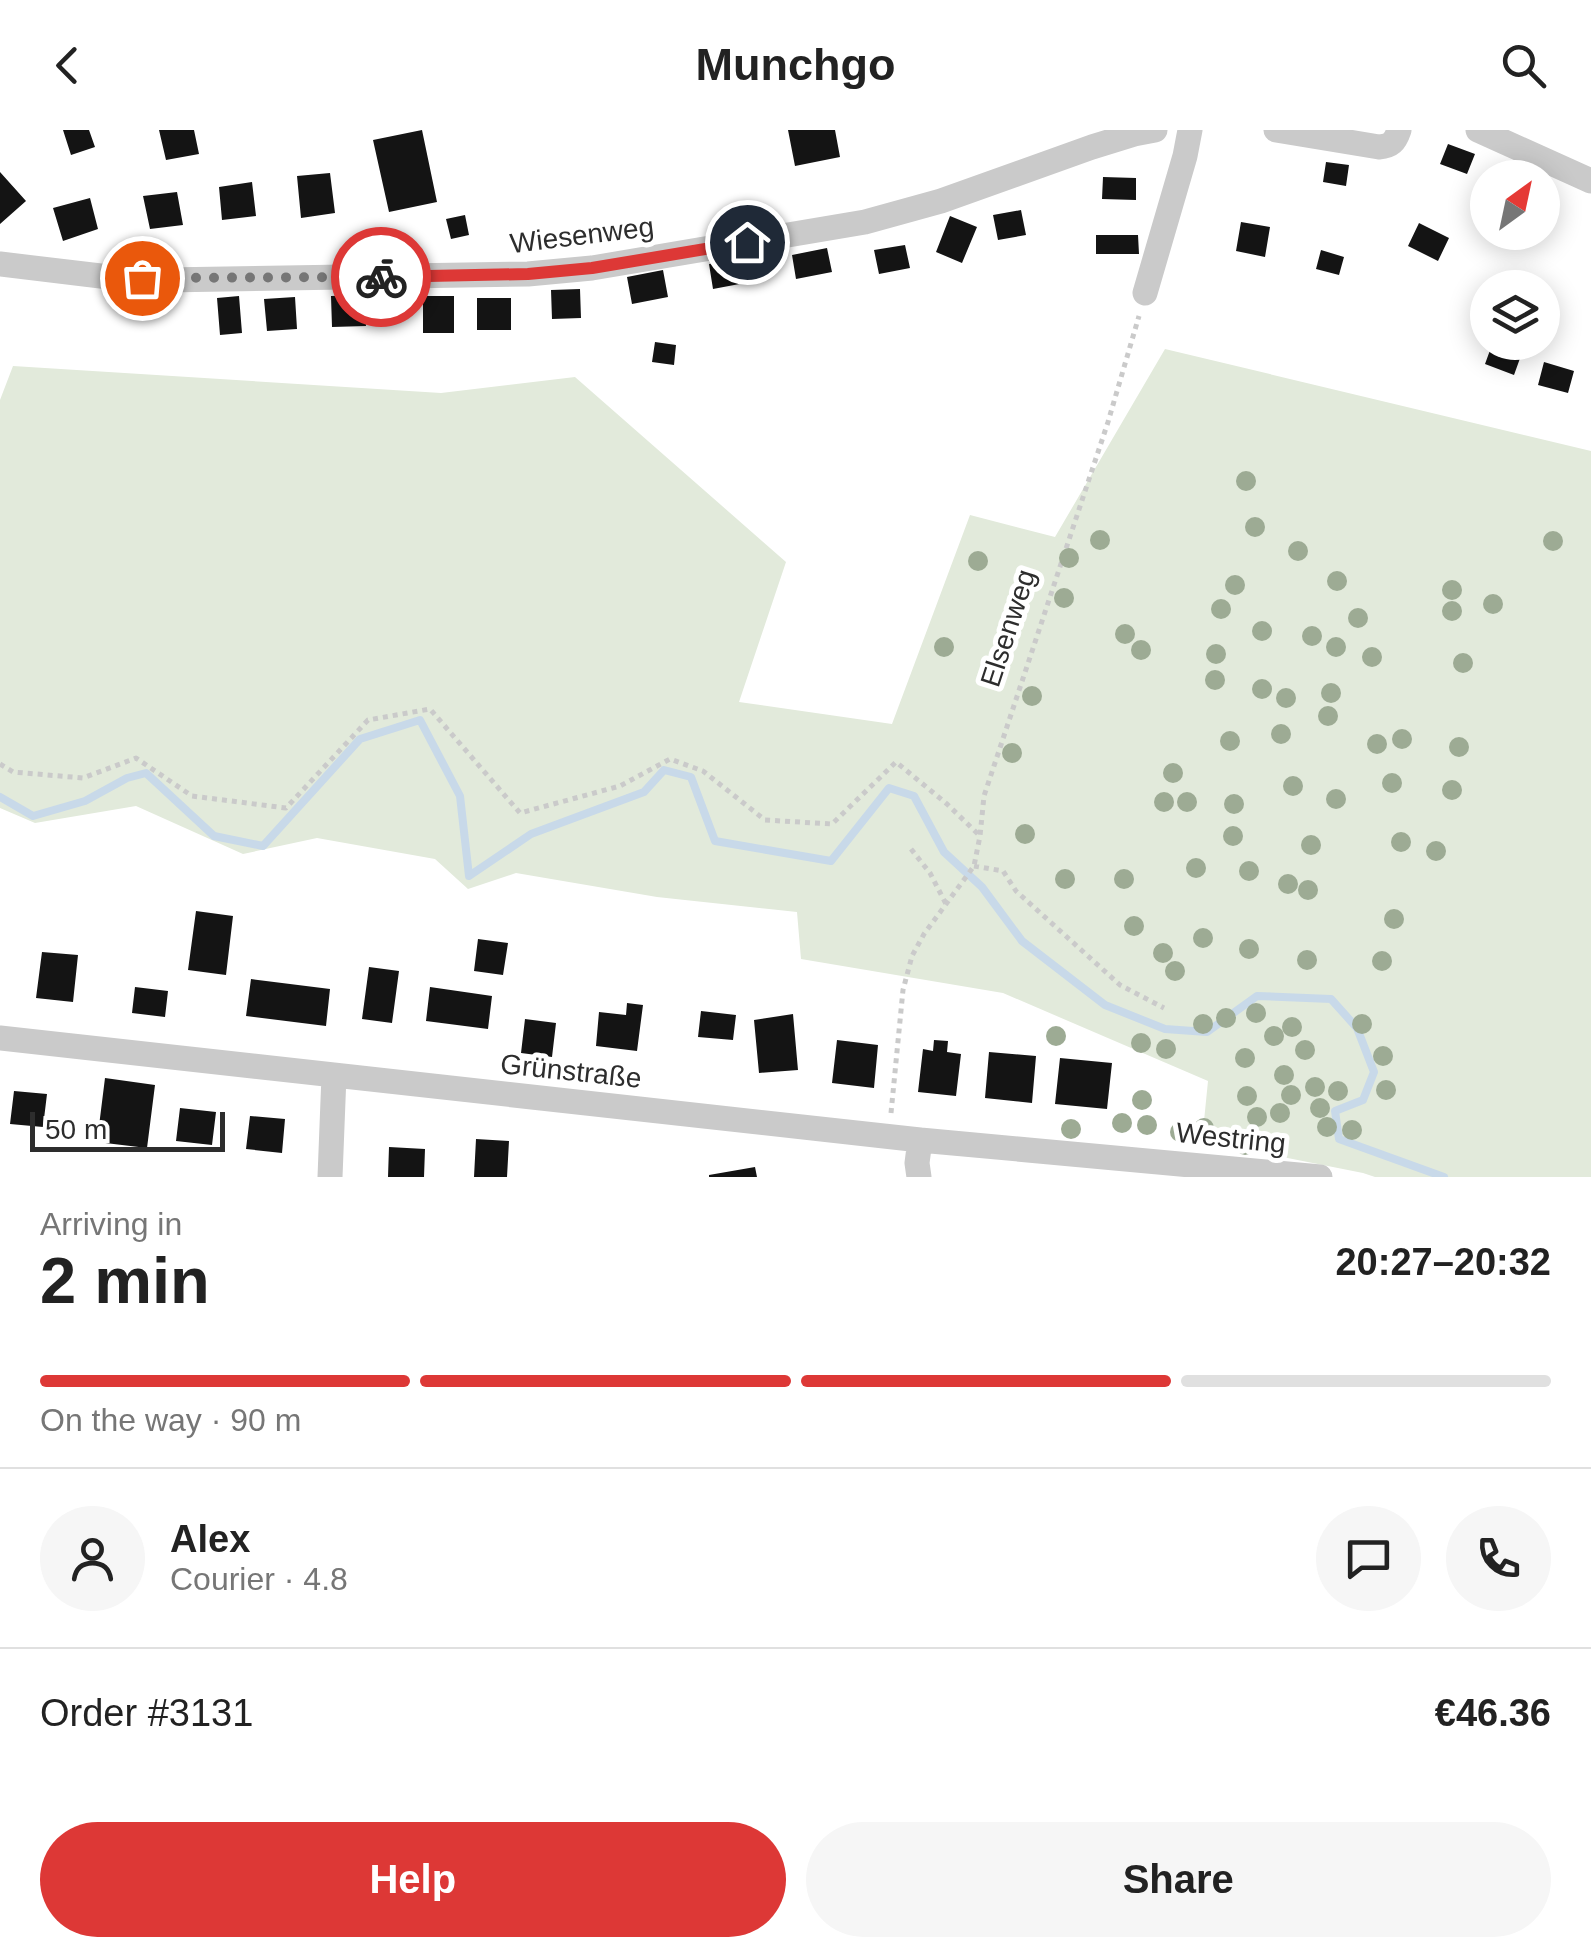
<!DOCTYPE html>
<html lang="en">
<head>
<meta charset="utf-8">
<style>
  :root { --surface:#fff; --page:#f6f6f6; --text:#222; --muted:#767676; --line:#e0e0e0; --accent:#dd3836 }
  body { margin:0; font-family:Arial,sans-serif; background:var(--page); color:var(--text); height:100vh; display:flex; flex-direction:column; font-size:38px; white-space:nowrap }
  * { box-sizing:border-box; margin:0 }
  p { font-size:32px; color:var(--muted) }
  .icon { flex:none; width:55px; height:55px; fill:none; stroke:currentColor; stroke-width:2; stroke-linecap:round; stroke-linejoin:round }
  .map { position:relative; height:1047px; overflow:hidden }
  .drawer { display:flex; flex-direction:column; background:var(--surface); flex:1 }
  .drawer>* { flex:none }
  .needle { width:65px; rotate:33deg }
  .controls { position:absolute; left:1470px; top:30px; display:grid; gap:20px }
  .controls a { display:grid; place-items:center; width:90px; height:90px; border-radius:50%; background:var(--surface); box-shadow:0 5px 25px #0003; font-size:50px }
  .scale { position:absolute; left:30px; bottom:25px; width:195px; box-sizing:border-box; padding-left:10px; border:5px solid #2d2d2d; border-top:0; font-size:28px; line-height:35px; white-space:nowrap; color:#2d2d2d; -webkit-text-stroke:8px #fff; paint-order:stroke }
  .pin { position:absolute; display:grid; place-items:center; width:85px; height:85px; color:#fff; margin:-42px; border:5px solid #fff; border-radius:50%; box-shadow:0 2px 10px #0007 }
  .courier { position:absolute; display:grid; place-items:center; width:100px; height:100px; margin:-50px; border:8px solid #dd3836; border-radius:50%; background:#fff; color:#222; box-shadow:0 2px 12px #0007 }
  .head em { font-style:normal; font-weight:800 }
  .head div { display:flex; flex-direction:column-reverse }
  .head { display:flex; align-items:center; justify-content:space-between; height:170px; padding:0 40px }
  h1 { font-size:65px; font-weight:800; line-height:75px }
  .bar { display:grid; grid-template-columns:repeat(4,1fr); gap:15px 10px; align-content:center; height:120px; padding:0 40px }
  .bar i { height:12px; border-radius:8px; background:var(--line) }
  .bar .current { background:var(--accent) }
  .bar p { grid-column:span 4 }
  .line { display:flex; align-items:center; gap:25px; padding:0 40px; border-top:2px solid var(--line) }
  .line div { flex:1 }
  .round { display:grid; place-items:center; flex:none; width:105px; height:105px; border-radius:52px; background:var(--page) }
  .primary-button { display:flex; gap:20px; margin-top:auto; padding:20px 40px }
  .primary-button a { flex:1; height:115px; border-radius:60px; background:var(--accent); color:#fff; font-size:40px; font-weight:800; line-height:115px; text-align:center }
  .primary-button a+a { background:var(--page); color:var(--text) }
  header { display:flex; justify-content:space-between; align-items:center; height:130px; padding:0 40px; background:var(--surface); font-size:45px; font-weight:800 }
  .map>svg:first-child { display:block }
</style>
</head>
<body>
<header><svg class="icon" aria-label="back" viewBox="0 0 24 24"><path d="M15 5l-7 7 7 7"/></svg>Munchgo<svg class="icon" aria-label="search" viewBox="0 0 24 24"><circle cx="10" cy="10" r="6"/><path d="M15 15l6 6"/></svg></header>
<div class="map">
<svg width="1591" height="1047" viewBox="0 0 1591 1047">
  <rect width="100%" height="100%" fill="#fff"/>
  <path fill="#e2eadb" d="M1165,219l426,102v726h-216l-12,-4 -161,-32 6,-60 -205,-88 -202,-34 -4,-47 -140,-15 -141,-24 -48,16 -33,-30 -118,-21 -74,16 -107,-48 -101,17 -35,-15v-408l13,-34 428,27 134,-16 211,185 -47,140 153,22 78,-209 85,22z"/>
  <g fill="none" stroke-linecap="round" stroke-linejoin="round">
    <path stroke="#c8d9e9" stroke-width="8" d="M0,667l33,19 52,-15 42,-23 19,-5 68,63 49,10 97,-107 60,-19 40,76 9,80 62,-42 113,-42 20,-22 27,7 24,64 116,20 58,-73 25,8 30,56 38,35 40,54 83,64 60,24 42,3 50,-36 74,3 26,29 17,44 -11,28 -28,11 4,28 105,38"/>
  </g>
  <path fill="#141414" d="M63,0h26l6,17 -24,8z
    M159,0h35l5,24 -33,6z
    M422,0l15,72 -48,10 -16,-72z
    M788,0h47l5,27 -45,9z
    M1448,14l27,10 -8,20 -27,-10z
    M1326,32l23,3 -3,21 -23,-4z
    M0,42l26,29 -26,23z
    M330,43l5,40 -34,5 -4,-42z
    M1103,47l33,1v22l-34,-1z
    M252,52l4,34 -34,4 -3,-33z
    M177,62l6,33 -33,4 -7,-33z
    M90,68l8,31 -35,12 -10,-33z
    M1021,80l5,25 -28,5 -5,-25z
    M465,85l4,20 -18,4 -5,-20z
    M950,86l27,11 -15,36 -26,-11z
    M1241,92l29,5 -5,30 -29,-6z
    M1419,93l30,15 -11,23 -30,-15z
    M1096,105h42l1,19h-43z
    M905,115l5,23 -31,6 -5,-24z
    M827,118l5,24 -36,7 -4,-24z
    M1321,120l23,7 -5,18 -23,-6z
    M745,128l5,24 -37,7 -4,-25z
    M663,140l5,27 -36,7 -5,-27z
    M580,159l1,29 -29,1 -1,-29z
    M364,165l2,31 -34,1 -1,-31z
    M239,166l3,37 -22,2 -3,-37z
    M423,166h31v37h-31z
    M295,167l2,32 -30,2 -3,-32z
    M477,168h34v32h-34z
    M655,212l21,3 -2,20 -22,-3z
    M1493,212h9l21,8 -9,25 -29,-11z
    M1544,232l30,9 -6,22 -30,-8z
    M196,781l37,5 -7,59 -38,-5z
    M478,809l30,4 -5,32 -29,-4z
    M42,822l36,3 -5,47 -37,-4z
    M369,837l30,4 -7,52 -30,-4z
    M251,849l79,10 -4,37 -80,-10z
    M135,857l33,4 -3,26 -33,-4z
    M430,857l62,9 -4,33 -62,-8z
    M627,873l16,2 -6,46 -41,-5 3,-34 27,3z
    M701,881l35,4 -3,25 -35,-3z
    M793,884l5,56 -39,3 -5,-53z
    M525,889l31,4 -4,34 -31,-4z
    M837,910l41,5 -4,43 -42,-5z
    M934,910l14,1 -1,11 14,2 -5,42 -38,-4 5,-43 10,2z
    M989,922l47,4 -4,47 -47,-5z
    M1060,928l52,5 -5,46 -52,-5z
    M105,948l50,7 -8,63 -50,-6z
    M14,961l33,3 -4,33 -33,-3z
    M180,978l36,4 -4,33 -36,-4z
    M250,986l35,3 -3,34 -36,-4z
    M476,1009l33,2 -2,36h-33z
    M389,1017l36,2 -1,28h-36z
    M755,1037l2,10h-48v-2z"/>
  <g fill="none" stroke-linecap="round" stroke-linejoin="round">
    <path stroke="#cacaca" stroke-width="5" stroke-dasharray="5 5" stroke-linecap="butt" d="M0,634l13,8 70,6 53,-20 56,38 94,12 82,-88 62,-11 90,104 100,-27 50,-27 33,12 62,49 67,4 64,-62 51,42 33,32
      M911,719l19,24 16,31
      M974,736l29,5 13,20 104,94 44,23
      M891,983l12,-123 9,-34 12,-22 50,-68 6,-30 4,-40 124,-374 31,-106"/>
    <path stroke="#cacaca" stroke-width="25" d="M1276,0l103,17c12,-1 16,-5 20,-17
      M1478,0l113,51
      M0,134l109,13 56,3 363,-6 64,-6 273,-46 76,-21 151,-54 42,-13 21,-4
      M1145,163l40,-137 5,-26
      M0,908l920,102 400,37
      M330,1047l4,-102
      M919,1047l-2,-14 3,-23"/>
  </g>
  <g fill="#9dab94">
    <circle cx="1246" cy="351" r="10"/>
    <circle cx="1255" cy="397" r="10"/>
    <circle cx="1100" cy="410" r="10"/>
    <circle cx="1553" cy="411" r="10"/>
    <circle cx="1298" cy="421" r="10"/>
    <circle cx="1069" cy="428" r="10"/>
    <circle cx="978" cy="431" r="10"/>
    <circle cx="1337" cy="451" r="10"/>
    <circle cx="1235" cy="455" r="10"/>
    <circle cx="1452" cy="460" r="10"/>
    <circle cx="1064" cy="468" r="10"/>
    <circle cx="1493" cy="474" r="10"/>
    <circle cx="1221" cy="479" r="10"/>
    <circle cx="1452" cy="481" r="10"/>
    <circle cx="1358" cy="488" r="10"/>
    <circle cx="1262" cy="501" r="10"/>
    <circle cx="1125" cy="504" r="10"/>
    <circle cx="1312" cy="506" r="10"/>
    <circle cx="944" cy="517" r="10"/>
    <circle cx="1336" cy="517" r="10"/>
    <circle cx="1141" cy="520" r="10"/>
    <circle cx="1216" cy="524" r="10"/>
    <circle cx="1372" cy="527" r="10"/>
    <circle cx="1463" cy="533" r="10"/>
    <circle cx="1215" cy="550" r="10"/>
    <circle cx="1262" cy="559" r="10"/>
    <circle cx="1331" cy="563" r="10"/>
    <circle cx="1032" cy="566" r="10"/>
    <circle cx="1286" cy="568" r="10"/>
    <circle cx="1328" cy="586" r="10"/>
    <circle cx="1281" cy="604" r="10"/>
    <circle cx="1402" cy="609" r="10"/>
    <circle cx="1230" cy="611" r="10"/>
    <circle cx="1377" cy="614" r="10"/>
    <circle cx="1459" cy="617" r="10"/>
    <circle cx="1012" cy="623" r="10"/>
    <circle cx="1173" cy="643" r="10"/>
    <circle cx="1392" cy="653" r="10"/>
    <circle cx="1293" cy="656" r="10"/>
    <circle cx="1452" cy="660" r="10"/>
    <circle cx="1336" cy="669" r="10"/>
    <circle cx="1164" cy="672" r="10"/>
    <circle cx="1187" cy="672" r="10"/>
    <circle cx="1234" cy="674" r="10"/>
    <circle cx="1025" cy="704" r="10"/>
    <circle cx="1233" cy="706" r="10"/>
    <circle cx="1401" cy="712" r="10"/>
    <circle cx="1311" cy="715" r="10"/>
    <circle cx="1436" cy="721" r="10"/>
    <circle cx="1196" cy="738" r="10"/>
    <circle cx="1249" cy="741" r="10"/>
    <circle cx="1065" cy="749" r="10"/>
    <circle cx="1124" cy="749" r="10"/>
    <circle cx="1288" cy="754" r="10"/>
    <circle cx="1308" cy="760" r="10"/>
    <circle cx="1394" cy="789" r="10"/>
    <circle cx="1134" cy="796" r="10"/>
    <circle cx="1203" cy="808" r="10"/>
    <circle cx="1249" cy="819" r="10"/>
    <circle cx="1163" cy="823" r="10"/>
    <circle cx="1307" cy="830" r="10"/>
    <circle cx="1382" cy="831" r="10"/>
    <circle cx="1175" cy="841" r="10"/>
    <circle cx="1256" cy="883" r="10"/>
    <circle cx="1226" cy="888" r="10"/>
    <circle cx="1203" cy="894" r="10"/>
    <circle cx="1362" cy="894" r="10"/>
    <circle cx="1292" cy="897" r="10"/>
    <circle cx="1056" cy="906" r="10"/>
    <circle cx="1274" cy="906" r="10"/>
    <circle cx="1141" cy="913" r="10"/>
    <circle cx="1166" cy="919" r="10"/>
    <circle cx="1305" cy="920" r="10"/>
    <circle cx="1383" cy="926" r="10"/>
    <circle cx="1245" cy="928" r="10"/>
    <circle cx="1284" cy="945" r="10"/>
    <circle cx="1315" cy="957" r="10"/>
    <circle cx="1386" cy="960" r="10"/>
    <circle cx="1338" cy="961" r="10"/>
    <circle cx="1291" cy="965" r="10"/>
    <circle cx="1247" cy="966" r="10"/>
    <circle cx="1142" cy="970" r="10"/>
    <circle cx="1320" cy="978" r="10"/>
    <circle cx="1280" cy="983" r="10"/>
    <circle cx="1257" cy="987" r="10"/>
    <circle cx="1122" cy="993" r="10"/>
    <circle cx="1147" cy="995" r="10"/>
    <circle cx="1327" cy="997" r="10"/>
    <circle cx="1204" cy="998" r="10"/>
    <circle cx="1071" cy="999" r="10"/>
    <circle cx="1352" cy="1000" r="10"/>
    <circle cx="1180" cy="1002" r="10"/>
    <circle cx="1245" cy="1015" r="10"/>
  </g>
  <g fill="none" stroke-linecap="round" stroke-linejoin="round">
    <path stroke="#767676" stroke-width="10" stroke-dasharray="0 18" d="M142,148l239,-1"/>
    <path stroke="#dd3836" stroke-width="12" d="M381,147l147,-3 64,-6 155,-26"/>
  </g>
  <g text-anchor="middle" dominant-baseline="central" stroke-width="10" stroke-linejoin="round" paint-order="stroke">
    <g font-size="28" fill="#2d2d2d" stroke="#fff">
      <text transform="translate(582 105) rotate(-7)">Wiesenweg</text>
      <text transform="translate(1008 498) rotate(-72)">Elsenweg</text>
      <text transform="translate(571 941) rotate(6)">Grünstraße</text>
      <text transform="translate(1231 1008) rotate(6)">Westring</text>
    </g>
  </g>
</svg>
<div class="controls">
<a><svg class="needle" viewBox="-14 -14 28 28"><path d="M0-13l5 13h-10z" fill="#e53935"/><path d="M0 13l5-13h-10z" fill="#767676"/></svg></a>
<a><svg class="icon" aria-label="layers" viewBox="0 0 24 24"><path d="M12 4l9 5-9 5-9-5zM3 14l9 5 9-5"/></svg></a>
</div>
<div class="scale">50 m</div>
<div class="pin" style="left:142px;top:148px;background:#ea580c"><svg class="icon" aria-label="bag" viewBox="0 0 24 24"><path d="M5 8h14l-1 12H6zM9 8a3 3 0 0 1 6 0"/></svg></div>
<div class="pin" style="left:747px;top:112px;background:#1f2937"><svg class="icon" aria-label="home" viewBox="0 0 24 24"><path d="M3 11l9-7 9 7M6 9v11h12V9"/></svg></div>
<div class="courier" style="left:381px;top:147px"><svg class="icon" aria-label="bike" viewBox="0 0 24 24"><circle cx="6" cy="16" r="4"/><circle cx="18" cy="16" r="4"/><path d="M6 16l4-8h5l3 8M10 8l3 8H6M13 5h3"/></svg></div>
</div>
<section class="drawer">
<div class="head"><div><h1>2 min</h1><p>Arriving in</p></div><em>20:27–20:32</em></div>
<div class="bar"><i class="current"></i><i class="current"></i><i class="current"></i><i></i><p>On the way · 90 m</p></div>
<div class="line" style="height:180px"><a class="round"><svg class="icon" aria-label="person" viewBox="0 0 24 24"><circle cx="12" cy="8" r="4"/><path d="M4 21q1-7 8-7t8 7"/></svg></a><div><b>Alex</b><p>Courier · 4.8</p></div><a class="round"><svg class="icon" aria-label="chat" viewBox="0 0 24 24"><path d="M4 5h16v11H9l-5 4z"/></svg></a><a class="round"><svg class="icon" aria-label="phone" viewBox="0 0 24 24"><path d="M5 4h4l2 5-3 2q2 4 5 5l2-3 5 2v4C11 20 4 13 5 4z"/></svg></a></div>
<div class="line" style="height:130px"><div>Order #3131</div><b>€46.36</b></div>
<div class="primary-button"><a>Help</a><a>Share</a></div>
</section>
</body>
</html>
